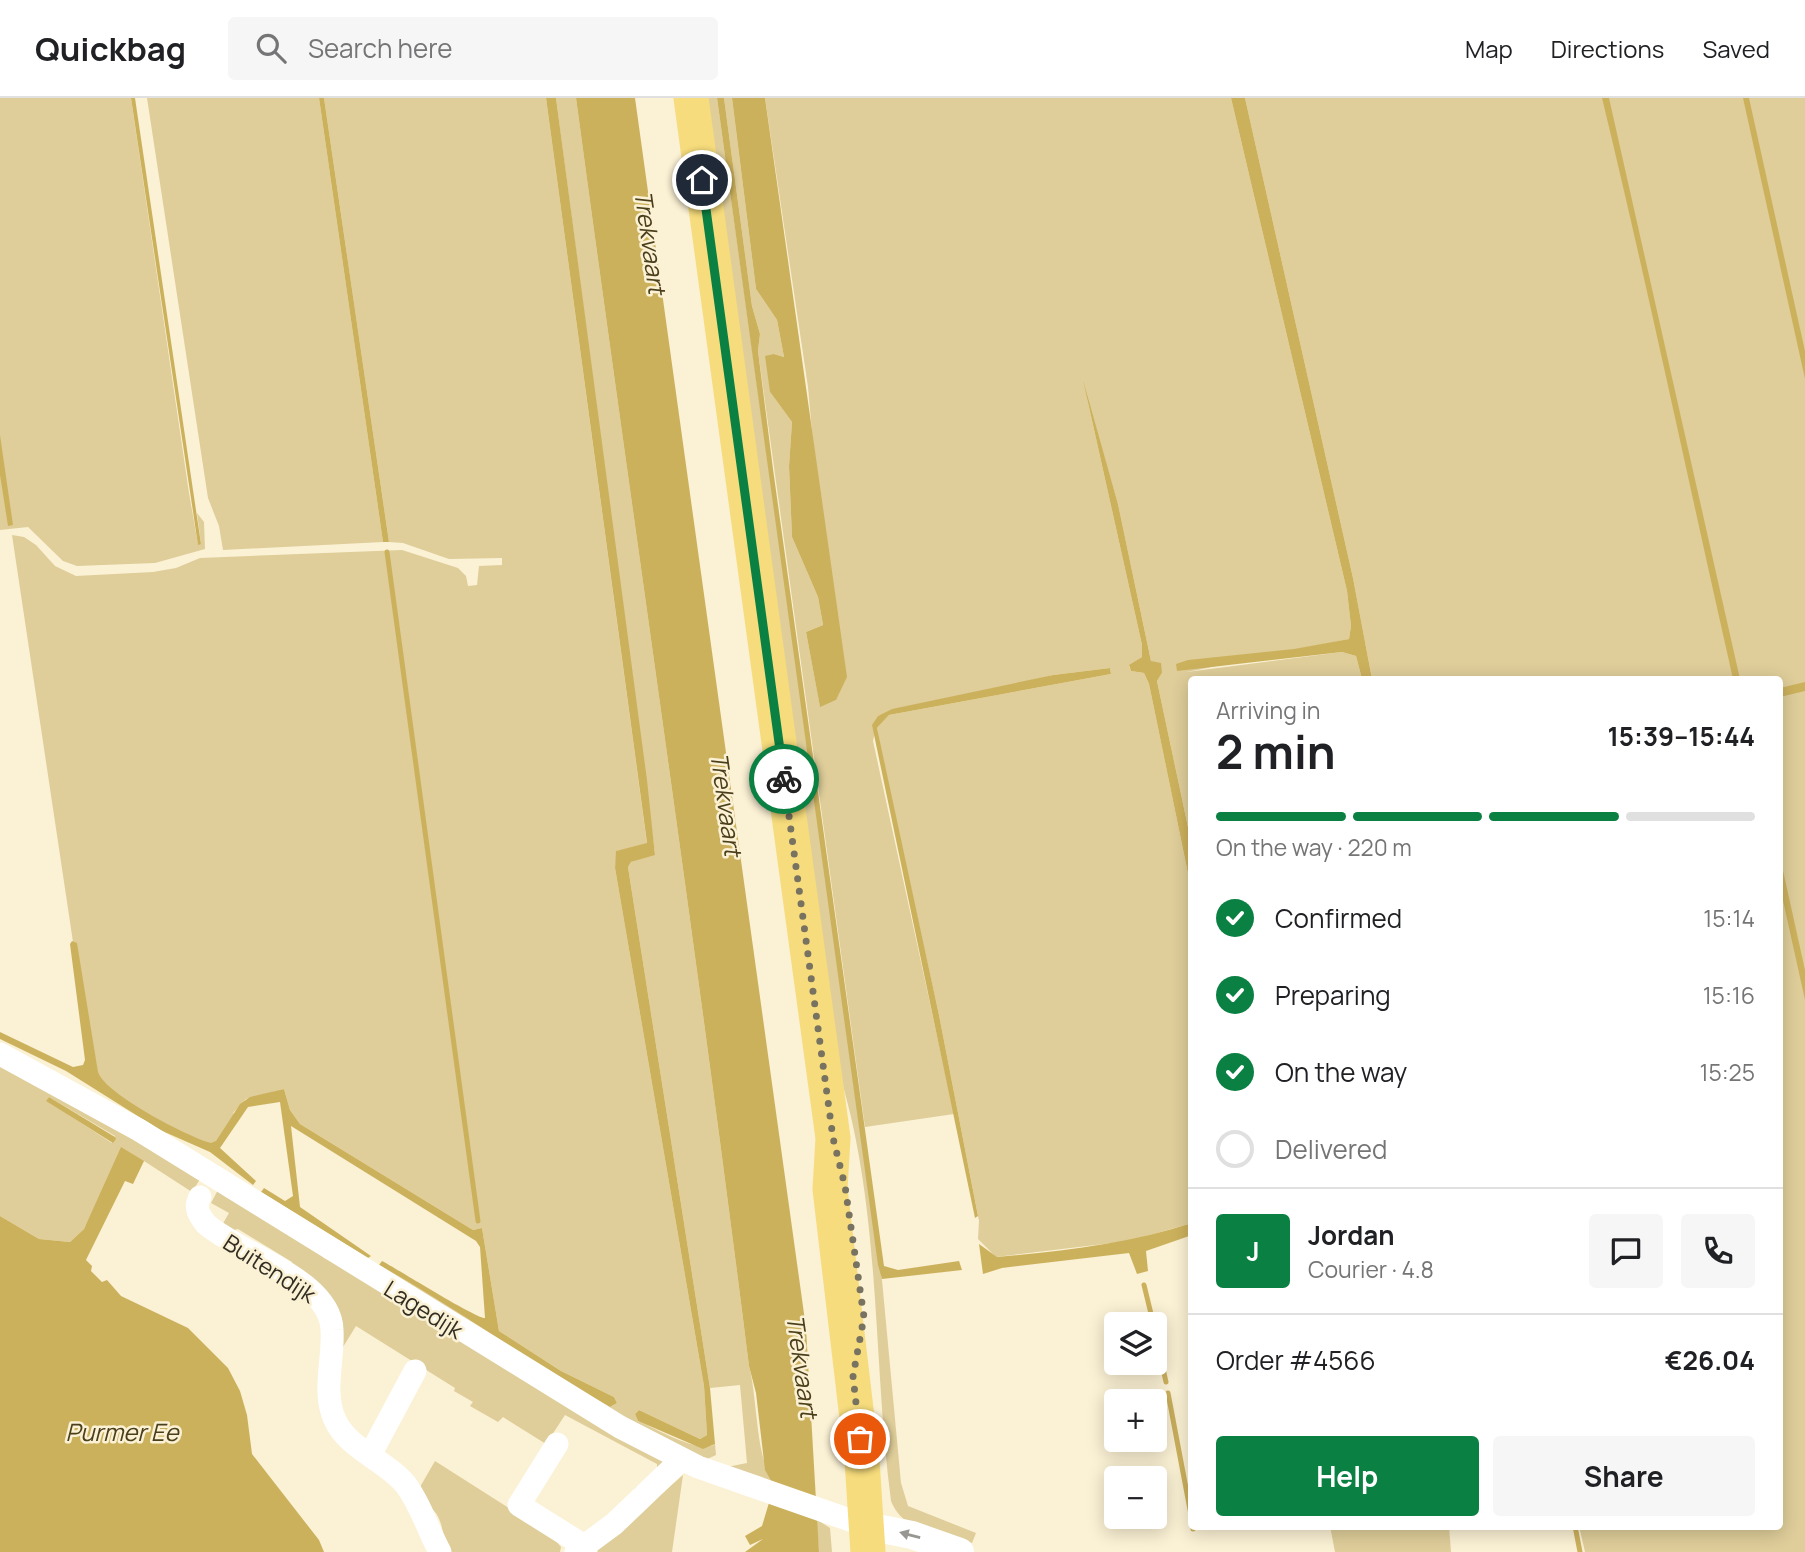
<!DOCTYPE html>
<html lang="en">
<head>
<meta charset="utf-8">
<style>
  :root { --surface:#fff; --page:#f6f6f6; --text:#202124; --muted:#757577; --line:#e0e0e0; --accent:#0b8043 }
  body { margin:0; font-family:Manrope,sans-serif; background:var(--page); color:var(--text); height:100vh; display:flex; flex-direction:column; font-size:26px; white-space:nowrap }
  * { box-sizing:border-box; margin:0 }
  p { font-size:23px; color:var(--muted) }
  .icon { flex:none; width:38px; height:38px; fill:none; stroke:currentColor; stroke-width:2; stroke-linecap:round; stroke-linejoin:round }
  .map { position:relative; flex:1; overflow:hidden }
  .details { position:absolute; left:1188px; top:578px; width:595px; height:854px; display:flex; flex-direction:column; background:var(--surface); border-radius:7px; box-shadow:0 4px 18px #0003 }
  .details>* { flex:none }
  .buttons { position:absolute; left:1104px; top:1214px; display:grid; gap:14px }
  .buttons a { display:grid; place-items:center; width:63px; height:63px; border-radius:7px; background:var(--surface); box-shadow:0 4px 18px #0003; font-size:35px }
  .pin { position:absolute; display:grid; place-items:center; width:60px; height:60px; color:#fff; margin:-30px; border:4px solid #fff; border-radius:50%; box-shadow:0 2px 7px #0007 }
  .courier { position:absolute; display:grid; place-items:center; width:70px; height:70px; margin:-35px; border:5px solid #0b8043; border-radius:50%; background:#fff; color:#222; box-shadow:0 2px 9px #0007 }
  .head em { font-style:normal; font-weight:700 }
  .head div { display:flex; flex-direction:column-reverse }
  .head { display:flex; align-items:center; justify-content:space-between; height:119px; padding:0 28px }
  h1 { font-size:46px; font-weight:700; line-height:52px }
  .bar { display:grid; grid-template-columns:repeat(4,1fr); gap:10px 7px; align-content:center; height:84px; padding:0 28px }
  .bar i { height:9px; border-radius:5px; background:var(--line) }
  .bar .current { background:var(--accent) }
  .bar p { grid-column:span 4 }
  .line { display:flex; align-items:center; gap:18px; padding:0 28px; border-top:2px solid var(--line) }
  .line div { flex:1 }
  .round { display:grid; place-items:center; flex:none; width:74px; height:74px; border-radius:7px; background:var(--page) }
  ol { padding:0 28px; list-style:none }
  li { display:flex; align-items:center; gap:21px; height:77px }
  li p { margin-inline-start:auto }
  li .icon { padding:7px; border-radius:50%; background:var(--accent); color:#fff; stroke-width:4 }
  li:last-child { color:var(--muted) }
  li i { width:38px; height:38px; border:4px solid var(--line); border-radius:50% }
  .action { display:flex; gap:14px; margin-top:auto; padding:14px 28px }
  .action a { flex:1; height:80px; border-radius:7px; background:var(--accent); color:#fff; font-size:28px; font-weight:700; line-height:80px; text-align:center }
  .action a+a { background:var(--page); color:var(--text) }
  header { display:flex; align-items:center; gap:42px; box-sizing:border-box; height:98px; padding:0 35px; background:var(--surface); border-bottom:2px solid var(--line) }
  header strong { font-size:33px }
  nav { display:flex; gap:38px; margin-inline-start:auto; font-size:24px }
  .search { width:490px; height:63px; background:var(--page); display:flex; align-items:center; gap:18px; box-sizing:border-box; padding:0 24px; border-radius:7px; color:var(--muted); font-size:26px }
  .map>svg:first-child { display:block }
</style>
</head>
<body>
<header>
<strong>Quickbag</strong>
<div class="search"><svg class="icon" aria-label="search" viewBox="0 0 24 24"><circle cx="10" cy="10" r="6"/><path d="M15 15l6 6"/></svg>Search here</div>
<nav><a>Map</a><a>Directions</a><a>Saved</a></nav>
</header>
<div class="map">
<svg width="1805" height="1454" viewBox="0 0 1805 1454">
  <rect width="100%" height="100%" fill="#fbf1d4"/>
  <path fill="#dfce9a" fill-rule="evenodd" d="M0,0h131l58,395 9,51h3l-4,-31 7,9 1,27 -50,14 -78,3 -14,-5 -35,-34 -28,3z
    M147,0h172l64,444 -160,8 -4,-24 -11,-28z
    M324,0h222l101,746 -30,7 -2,17 89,518 3,49 -7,4 -61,-29 -4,4 3,7c17,7 62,34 77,23l1,11 -13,6 -116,-57 -209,-129 1,-10c79,44 152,98 231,142l7,-4 -3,-6 -53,-26 -62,-40 -17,-103 -9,2 -173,-106 -10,-14 -6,-21 -38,10 -13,14 3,3 -21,35 -75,-40 -46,-29 -82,-547 12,2 12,8 19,21 21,10 77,-4 23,-4 24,-10 202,-8 56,18 8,8 2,10 9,-1 2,-19 23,-1v-7l-53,1 -46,-16 -14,-1z
    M556,0h20c57,423 120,845 173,1268 9,34 6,91 25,116l-47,-15 20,-4 -7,-78 -30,3 -82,-521 3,-5 24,-8z
    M705,0h12l165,1182 19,203 7,23 68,27 -4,10c-31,-8 -68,-10 -81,-42 -19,-145 -9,-295 -54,-435z
    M724,0h8l24,191 21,31 7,37 -10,-3 -4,38 22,30 -3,44 3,71 26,60 5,28 -17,7 14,74 16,-6 -28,-313 -43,-289h466l116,493 4,35 -2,13 -162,33 155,-20 14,4 6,23h-170v167l-35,-165 5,-8 -11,-12 -33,-157 -31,-106 55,247v12l-13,9 2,5 13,2 5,11 43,209v330l-63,18 -133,16 -18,-18 1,-18 -40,-206 -59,-269 -3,-18 12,-13 222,-41 -1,-6 -57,7 -175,41 -5,25 81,373 -89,13 -107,-776 2,-17 -8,-28z
    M1245,0h560v1454h-220l-6,-26h201v-847h-408l-19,-101z
    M0,963l202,115 -10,16 -48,-31 -51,50 -9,18 -14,13 -31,-3 -39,-23zM49,999l66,39 -3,7 -65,-42z
    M218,1092l95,54 11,14 45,22 296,182 -28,30 -3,-3 23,-19v-6l-92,-49 -19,29 -43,-27 -5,5 -28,-16 3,-4 -19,-11 1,-3 -99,-62 -13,21 -50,-77 -1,-8 -54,-33 -8,2 -9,-4 8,-14 -18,-10z
    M435,1363l116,74 10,12 -1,5h-111c-9,-17 -3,-37 -24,-48l-5,-17z
    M683,1377l-11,77h-74l-1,-2z
    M816,1421l14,9 2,24h-13z
    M1330,1428h119l2,26h-116z"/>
  <path fill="#ccb15d" d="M131,0h4l66,446 -3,1z
    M319,0h5l65,444h-6z
    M546,0h10l91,682 8,75 -24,7 -3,5 82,521 5,56 -12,5 -65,-28 -3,-7 4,-4 61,29 7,-4 -3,-49 -89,-518 1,-17 31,-8z
    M576,0h59l171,1230 13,224h-74l18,-13 -13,6 -5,-9 17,-10 12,-40 -9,-16 -9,-77 -7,-27c-53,-423 -116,-845 -173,-1268z
    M717,0h7l28,208 8,28 -2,17 15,118 111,797 14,4 61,-9 3,9 -80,9 -4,-14z
    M732,0h33l82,579 -11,23 -16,7 -14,-75 17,-7 -5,-28 -26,-60 -3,-71 3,-44 -22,-30 -5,-36 9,-2 10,3 -7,-37 -21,-31z
    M1231,0h14l108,480 19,101h-10l-6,-23 -14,-4 -165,19 -1,-7 12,-4 106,-11 55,-10 2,-13 -4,-35z
    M1602,0h7l131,581h-7c-44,-194 -85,-391 -131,-581z
    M1743,0h6l56,253v28z
    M1083,282l35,124 33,157 10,2 1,10 -5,8 35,165v47l-43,-209 -5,-11 -13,-2 -2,-6 13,-8v-12z
    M0,337l13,90 -5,1 -8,-51z
    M1110,570l1,6 -222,41 -12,13 62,287 39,201 -3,2 -103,-493 6,-9 14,-7 161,-34z
    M1805,584v9l-25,6v-9z
    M1780,759l25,113v30l-25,-113z
    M72,843l5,2 21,129c7,22 90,65 113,71l5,-2 24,-37 10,-7 34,-8 6,21 10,14 173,106 9,-2 17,103 62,40 53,26 3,6 -7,4c-79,-44 -152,-98 -231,-142l3,-4c17,9 93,57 103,57l-5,-71 -4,-6 -185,-115 9,81 71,49 -3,2 -107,-66 3,-4 21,13 8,-5 -13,-94 -32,5 -28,41 36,33 -3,4 -43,-33 -50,-22 -94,-59 -66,-32v-7l73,35 10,-2 2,-5 -15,-116z
    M49,999l66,40 1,2 -3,4 -67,-42z
    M121,1049l23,14 -11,23 -8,-3 -39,79 6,6 -1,5 11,11 5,-2 14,16 67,32 40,40 12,23 7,24 5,39 67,86 5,12h-324v-336l39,23 31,3 14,-13z
    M1192,1125v12l-46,16 2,20 -11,3 -8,-21 -127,15 -19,6 -4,-30 18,13c66,-6 131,-13 195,-34z"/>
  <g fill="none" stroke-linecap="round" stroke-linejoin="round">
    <path stroke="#ccb15d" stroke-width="5" d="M387,454l91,669
      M1144,1187l9,37
      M1155,1235l11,49
      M1168,1295l24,127
      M1193,1428v3
      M1575,1428l5,26"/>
    <path stroke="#fff" stroke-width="23" d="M0,956l139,76 481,297 78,40 169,59
      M200,1099c-6,11 -1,18 6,27 34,30 125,56 126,106 2,29 -10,62 3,90 13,29 52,41 71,65 15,20 22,45 34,67
      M557,1346l-38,61 67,42
      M370,1357l45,-84
      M576,1454l38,-28 68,-65"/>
    <path stroke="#fff" stroke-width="28" d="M867,1428l45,9 48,17"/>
    <path stroke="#f6dc7c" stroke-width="35" d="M691,0l142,1040 -3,51 32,271 6,92"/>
  </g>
  <defs><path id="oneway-solid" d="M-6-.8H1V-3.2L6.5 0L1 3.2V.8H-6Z" transform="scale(1.75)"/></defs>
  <use fill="#989691" href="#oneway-solid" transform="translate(910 1437) rotate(-165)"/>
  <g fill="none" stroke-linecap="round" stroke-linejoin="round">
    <path stroke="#787261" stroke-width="7" stroke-dasharray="0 12.6" d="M784,681l49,359 12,48 19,131 -11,59 7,63"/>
    <path stroke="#0b8043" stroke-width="9" d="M702,82l82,599"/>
  </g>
  <g text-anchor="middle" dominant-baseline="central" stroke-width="5" stroke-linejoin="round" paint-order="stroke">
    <g font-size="23" fill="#322e23" stroke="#fbf1d4">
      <text transform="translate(270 1170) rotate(33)">Buitendijk</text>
      <text transform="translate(424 1211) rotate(32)">Lagedijk</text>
    </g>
    <g font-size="24" font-style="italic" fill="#4b3f1b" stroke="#fbf1d4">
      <text transform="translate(651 144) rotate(82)">Trekvaart</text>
      <text transform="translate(727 706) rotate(82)">Trekvaart</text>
      <text transform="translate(803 1268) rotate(82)">Trekvaart</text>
      <text x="122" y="1333">Purmer Ee</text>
    </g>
  </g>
</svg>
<div class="buttons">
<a><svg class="icon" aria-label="layers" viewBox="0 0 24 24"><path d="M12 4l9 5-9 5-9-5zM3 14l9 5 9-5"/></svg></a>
<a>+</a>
<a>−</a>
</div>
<div class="pin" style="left:860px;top:1341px;background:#ea580c"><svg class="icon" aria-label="bag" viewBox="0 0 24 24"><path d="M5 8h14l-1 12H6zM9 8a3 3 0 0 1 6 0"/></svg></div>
<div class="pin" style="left:702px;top:82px;background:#1f2937"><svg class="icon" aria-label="home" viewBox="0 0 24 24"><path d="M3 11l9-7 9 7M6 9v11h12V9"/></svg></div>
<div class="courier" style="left:784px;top:681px"><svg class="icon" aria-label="bike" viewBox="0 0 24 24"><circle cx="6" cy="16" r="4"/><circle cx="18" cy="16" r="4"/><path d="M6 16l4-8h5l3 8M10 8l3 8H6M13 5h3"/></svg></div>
<section class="details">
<div class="head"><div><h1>2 min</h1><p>Arriving in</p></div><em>15:39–15:44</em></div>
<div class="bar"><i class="current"></i><i class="current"></i><i class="current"></i><i></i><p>On the way · 220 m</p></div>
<ol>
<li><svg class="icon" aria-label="check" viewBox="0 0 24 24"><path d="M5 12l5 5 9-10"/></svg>Confirmed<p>15:14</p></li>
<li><svg class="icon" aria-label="check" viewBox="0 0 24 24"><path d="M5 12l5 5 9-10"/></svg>Preparing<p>15:16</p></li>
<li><svg class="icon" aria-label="check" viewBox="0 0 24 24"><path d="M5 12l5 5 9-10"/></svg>On the way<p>15:25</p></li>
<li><i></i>Delivered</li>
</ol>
<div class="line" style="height:126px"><b class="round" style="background:var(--accent);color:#fff">J</b><div><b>Jordan</b><p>Courier · 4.8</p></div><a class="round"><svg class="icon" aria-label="chat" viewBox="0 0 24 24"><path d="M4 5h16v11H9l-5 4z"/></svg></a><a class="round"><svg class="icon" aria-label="phone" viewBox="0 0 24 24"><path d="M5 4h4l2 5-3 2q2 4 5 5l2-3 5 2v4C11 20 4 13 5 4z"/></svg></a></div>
<div class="line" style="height:91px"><div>Order #4566</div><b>€26.04</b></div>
<div class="action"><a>Help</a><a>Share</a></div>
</section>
</div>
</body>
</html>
